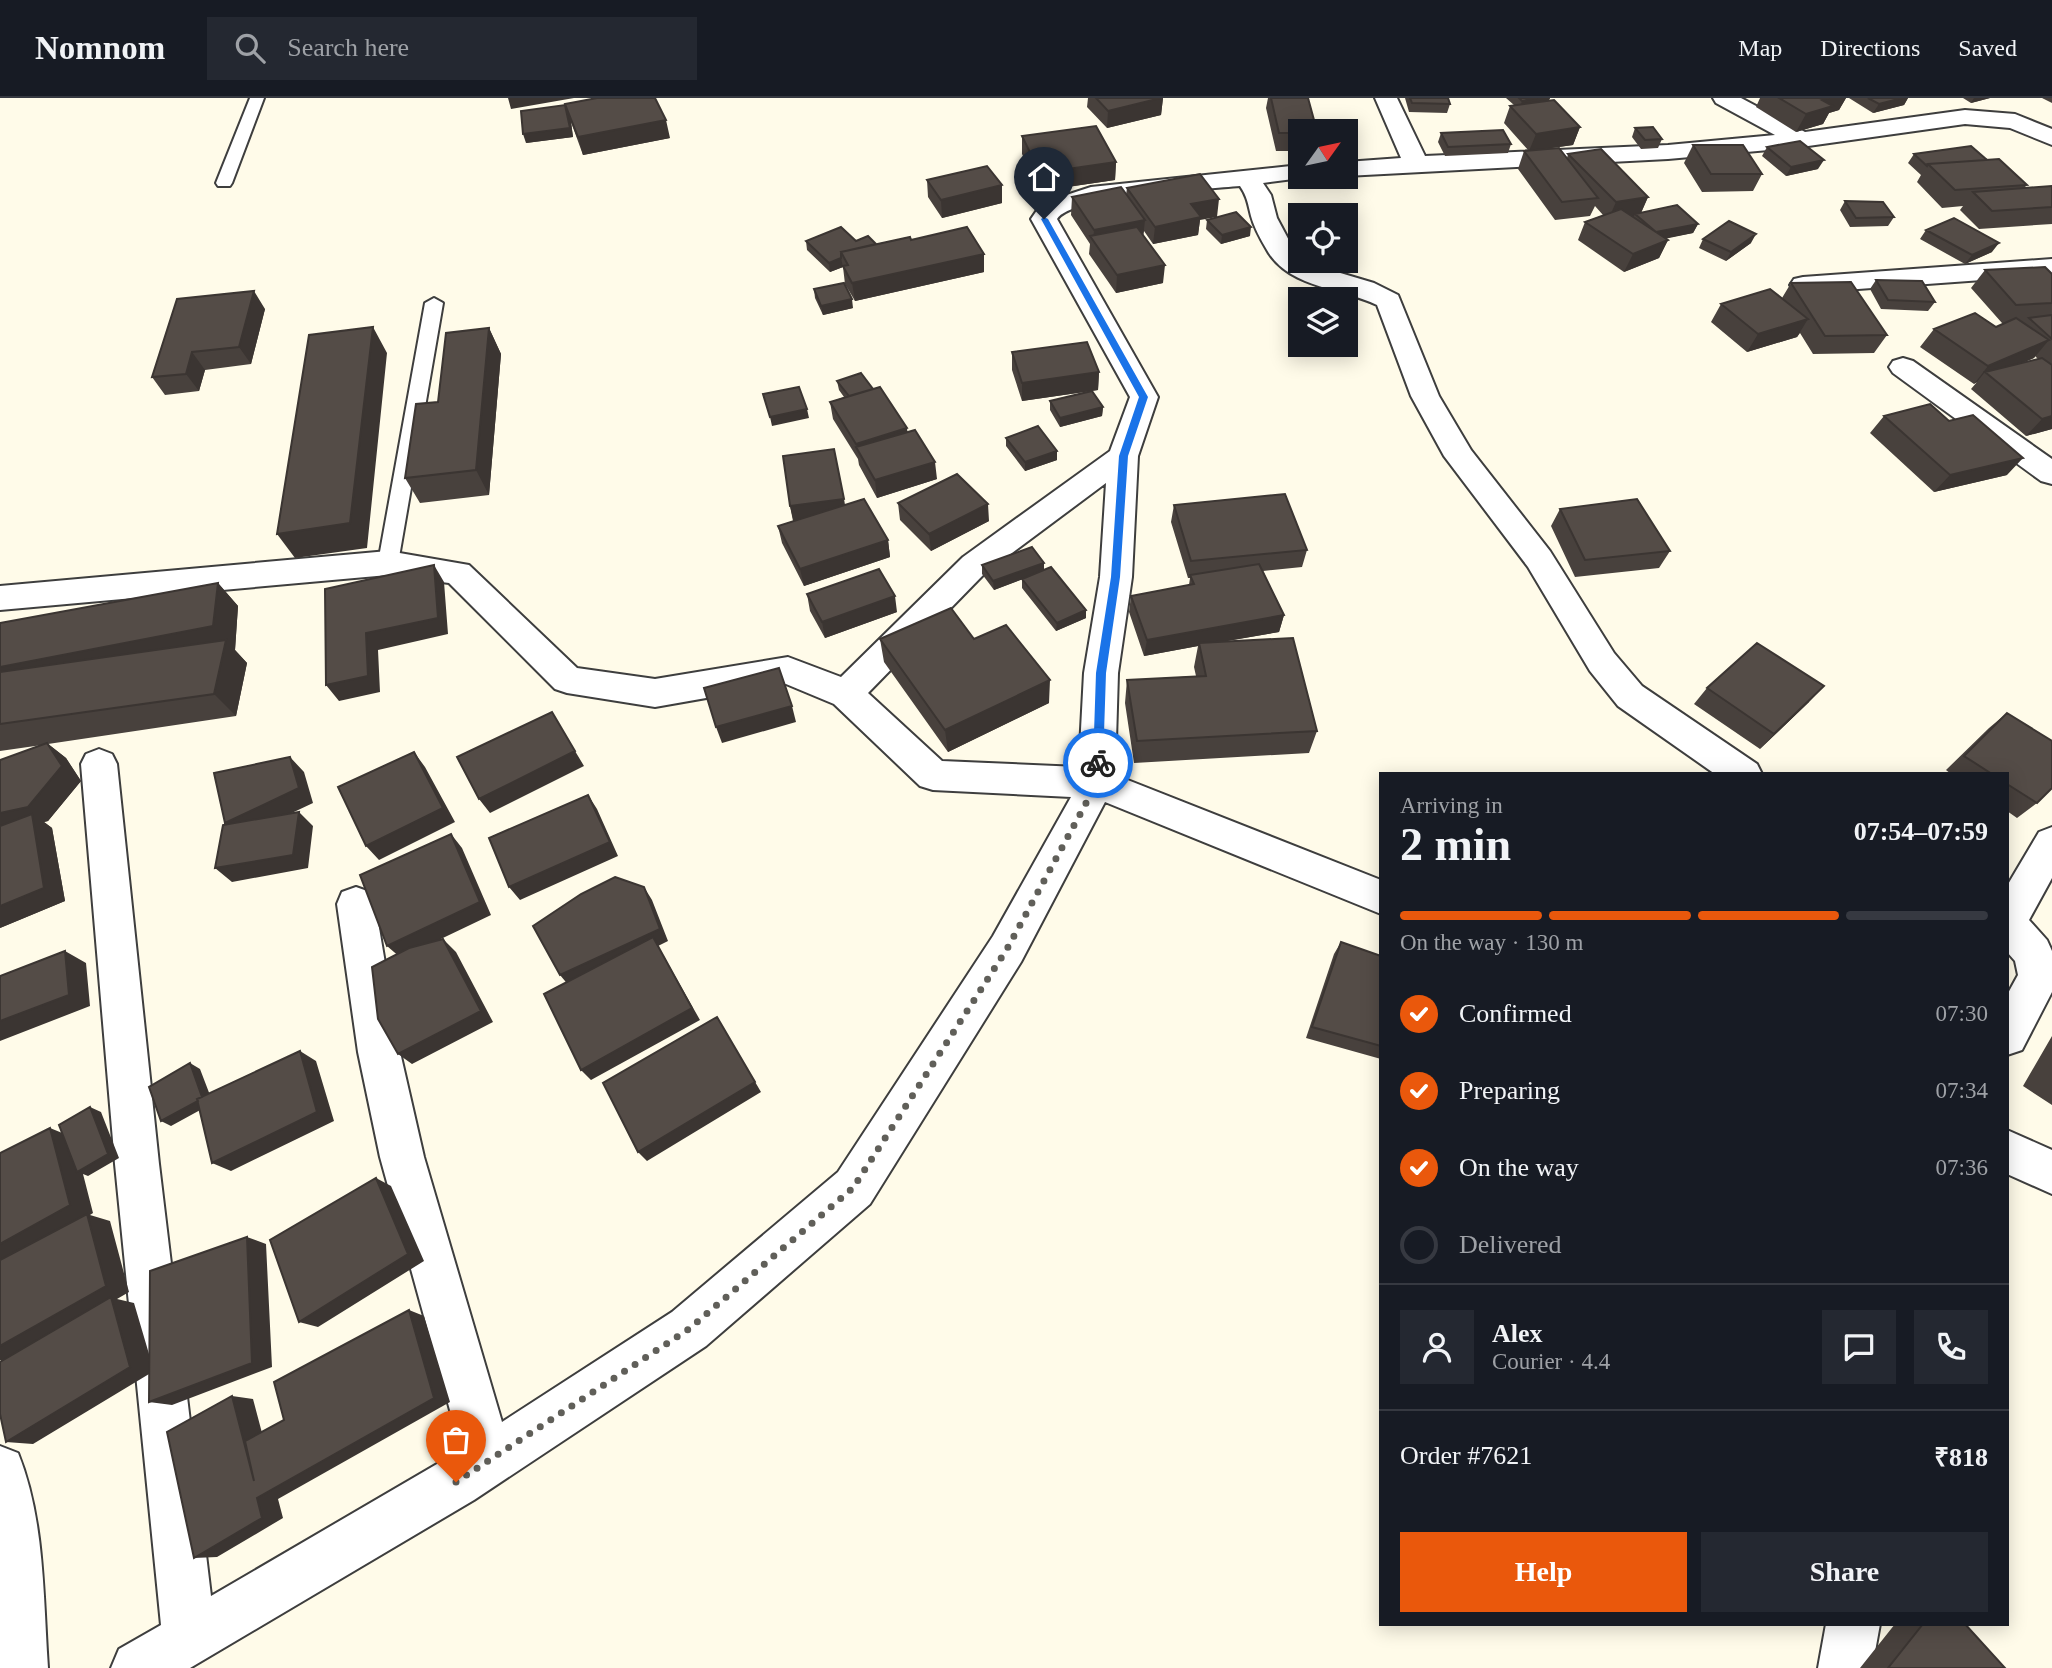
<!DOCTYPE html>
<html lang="en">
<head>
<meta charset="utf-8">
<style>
  :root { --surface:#171b24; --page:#242831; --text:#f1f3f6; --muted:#9ea1a6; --line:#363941; --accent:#ea580c }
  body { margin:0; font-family:"Times New Roman",serif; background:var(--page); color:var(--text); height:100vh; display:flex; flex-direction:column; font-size:26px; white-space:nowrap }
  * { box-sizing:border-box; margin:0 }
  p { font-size:23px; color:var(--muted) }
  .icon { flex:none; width:38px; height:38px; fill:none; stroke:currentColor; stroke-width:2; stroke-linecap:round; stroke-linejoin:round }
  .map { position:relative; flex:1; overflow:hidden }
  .drawer { position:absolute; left:1379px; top:674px; width:630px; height:854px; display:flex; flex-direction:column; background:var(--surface); border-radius:0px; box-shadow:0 4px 18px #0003 }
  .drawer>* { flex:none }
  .needle { width:46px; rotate:57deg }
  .buttons { position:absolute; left:1288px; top:21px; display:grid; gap:14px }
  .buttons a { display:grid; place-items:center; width:70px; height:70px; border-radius:0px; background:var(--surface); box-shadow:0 4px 18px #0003; font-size:35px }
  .pin { position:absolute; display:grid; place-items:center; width:60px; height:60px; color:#fff; margin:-72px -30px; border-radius:50% 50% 50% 0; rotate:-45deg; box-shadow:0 0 7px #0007 }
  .pin .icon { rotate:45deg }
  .courier { position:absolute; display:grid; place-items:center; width:70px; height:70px; margin:-35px; border:5px solid #1a73e8; border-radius:50%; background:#fff; color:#222; box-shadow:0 2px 9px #0007 }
  .overview em { font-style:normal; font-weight:700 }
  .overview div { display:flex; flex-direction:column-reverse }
  .overview { display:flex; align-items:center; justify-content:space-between; height:119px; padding:0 21px }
  h1 { font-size:46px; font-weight:700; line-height:52px }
  .bar { display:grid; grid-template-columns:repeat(4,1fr); gap:10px 7px; align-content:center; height:84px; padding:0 21px }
  .bar i { height:9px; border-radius:5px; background:var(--line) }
  .bar .current { background:var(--accent) }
  .bar p { grid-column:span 4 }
  .line { display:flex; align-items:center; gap:18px; padding:0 21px; border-top:2px solid var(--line) }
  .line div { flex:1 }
  .round { display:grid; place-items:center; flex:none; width:74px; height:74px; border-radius:0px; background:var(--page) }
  ol { padding:0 21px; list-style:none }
  li { display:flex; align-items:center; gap:21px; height:77px }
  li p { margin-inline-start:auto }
  li .icon { padding:7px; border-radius:50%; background:var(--accent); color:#fff; stroke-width:4 }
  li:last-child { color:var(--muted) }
  li i { width:38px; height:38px; border:4px solid var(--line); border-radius:50% }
  .button { display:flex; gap:14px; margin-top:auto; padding:14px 21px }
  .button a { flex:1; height:80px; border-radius:0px; background:var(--accent); color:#fff; font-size:28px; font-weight:700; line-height:80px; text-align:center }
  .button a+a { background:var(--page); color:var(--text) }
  header { display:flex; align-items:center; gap:42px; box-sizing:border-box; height:98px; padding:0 35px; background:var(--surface); border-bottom:2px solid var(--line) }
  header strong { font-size:33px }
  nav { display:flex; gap:38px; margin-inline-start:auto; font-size:24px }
  .search { width:490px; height:63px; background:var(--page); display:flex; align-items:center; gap:18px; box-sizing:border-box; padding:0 24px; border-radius:0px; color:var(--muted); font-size:26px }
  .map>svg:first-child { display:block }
</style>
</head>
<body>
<header>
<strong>Nomnom</strong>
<div class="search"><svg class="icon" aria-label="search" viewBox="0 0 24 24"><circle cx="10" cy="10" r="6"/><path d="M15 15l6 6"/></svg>Search here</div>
<nav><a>Map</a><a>Directions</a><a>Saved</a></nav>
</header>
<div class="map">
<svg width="2052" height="1570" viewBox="0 0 2052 1570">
  <rect width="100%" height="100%" fill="#fffbe9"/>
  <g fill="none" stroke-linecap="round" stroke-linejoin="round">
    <g stroke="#3e3e3e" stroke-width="4">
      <path id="service" d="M250,0h14l-32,85 -2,3h-12l-2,-3z
        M434,200l9,5 -45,260 -3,5 -7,2 -7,-2 -3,-5 47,-260z"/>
    </g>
    <g stroke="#3e3e3e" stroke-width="4">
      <path id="minor" d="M1375,0h22l28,58 243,-11 107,-10 -59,-32 -3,-5h28l64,34 160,-22 50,4 37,15v16l-42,-17 -45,-4 -164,23 -133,12 -322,17v-14l55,-4z
        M1300,67v12h9l-46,6 8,12 6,23 23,43 74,22 24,12 41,101 32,54 79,101 64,102 28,33 115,78 5,10h-47l-97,-68 -28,-35 -62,-104 -84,-111 -33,-60 -34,-91c-35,-17 -89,-17 -110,-55 -6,-10 -13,-23 -16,-34 -3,-12 -4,-20 -11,-30 -32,3 -169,10 -183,33l101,178 -20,59 -6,121 -14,96 -3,102 266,105v34l-276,-112 -84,160 -151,242 -164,142 -232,154 -284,168h-79l8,-19 42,-24 -46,-461 -34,-400 5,-10 13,-5 13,5 5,10 42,400 52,432 250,-146 -81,-293 -22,-105 -21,-148 5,-12 14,-5 14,5 5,12 25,148 24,105 78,265 170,-110 166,-140 155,-236 78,-139 -138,-7 -13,-4 -86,-82 -48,-20 -131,23 -88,-14 -12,-4 -106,-106 -61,-8 -388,35v-24l388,-35 81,14 108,103 78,11 133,-22 53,20 122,-120 147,-106 20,-54 -99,-178 11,-16 49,-16zM1106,385l-6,94 -16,96 -5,94 -137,-6 -74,-68 117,-120z
        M2052,161v16l-249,18 -9,-2 -4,-6 4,-6 9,-2z
        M1903,260l10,3 139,98v25l-11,-3 -148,-108 -4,-6 4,-6z
        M2052,729v51l-23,42 18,20 5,11v41l-30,58 -15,5v-60l11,-20 -3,-14 -8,-9v-66l32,-54z
        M2007,1032l45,20v44l-45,-20z
        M0,1348l18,7c27,67 25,144 30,215h-48z
        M1826,1526h54l-8,44h-54z"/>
    </g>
    <use href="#service" fill="#fff" fill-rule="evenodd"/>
    <use href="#minor" fill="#fff" fill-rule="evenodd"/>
  </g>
  <path fill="#48413d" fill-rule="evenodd" d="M1088,0h75l-2,17 -54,13 -20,-21z
    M1268,0h40l-8,33v20h-24l-10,-43z
    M1405,0h43l2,6 -3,9 -38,-1z
    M1506,0h44l-1,2 31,27 -7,18 -35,5 29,8 1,-4 80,43 -7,16 57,11 -5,9 -27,5 2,2 -9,18 -35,14 -46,-32 7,-18 18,-7 -8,-9 -5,10 -35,4 -37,-51 6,-18h5l-25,-28 6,-17 4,-1z
    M1760,0h86l-7,12 -10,3 -6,11 -27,8 -40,-25z
    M1849,0h59l-4,7 -31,8z
    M1963,0h27l-19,5z
    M2042,0h10v5z
    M565,7l105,33 -87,17 -12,-33 2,15 -47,6z
    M1635,30l27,11 -4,9 -17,1 -9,-12z
    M1441,35l70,11 -3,9 -63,3 -7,-14z
    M1022,38l94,26 -1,18 -75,11 -18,-37z
    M1693,47l69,29 -9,17 -51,1 -18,-29z
    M1767,49l51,22 -32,7 -24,-20z
    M1914,56l73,6 40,25 -3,3 28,-2v38l-73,5 -19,-19 3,-4 -21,2 -25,-26 4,-7 -13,-12z
    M927,82l75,23 -60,15 -14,-21z
    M1127,90l73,32 -2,15 -45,9 -9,-13 -1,4 20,48 -47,10 -27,-39 1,-10 -19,-29 1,-18 54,-2z
    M1845,103l49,16 -6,9 -38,1 -10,-17z
    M1207,122l43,16 -29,8 -15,-15z
    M1926,132l66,22 -27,12 -45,-25z
    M1703,141l48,4 -25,18 -27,-13z
    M911,142l73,32 -129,29 -10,-17 -2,-17 -13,5 -23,-22 -1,-9h50l21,3z
    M1985,172l67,4v155l-26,7 -55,-47 6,-7 -3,2 -54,-37 14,-18 62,-2 10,-4h-4l-31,-35zM2035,258l3,3 -16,4 12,-5z
    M1876,182l59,22 -7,9 -47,-2 -11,-20z
    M1791,185l96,52 -13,18 -61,1 -13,-21 -3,4 -50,15 -36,-30 10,-18 61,-6z
    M814,191l39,19 -30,7 -8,-17z
    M177,201l88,10 -14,55 -46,6 -6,21 -34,4 -13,-18z
    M489,230l12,26 -12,141 -69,8 -15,-25 33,-76z
    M1012,254l87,20 -1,18 -76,11 -10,-31z
    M837,283l71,51 29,47 -60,19 -18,-33 -1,-6 -25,-40 -3,-17 14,-5 -5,-7z
    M1050,303l53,6 -1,9 -42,11 -10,-17z
    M1884,318l123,59 -73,17 -64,-59z
    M1006,340l51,22 -32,11 -19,-25z
    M898,405l91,18 -58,30 -31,-31z
    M845,407l43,35 2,17 -86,29 -22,-43 -4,-17 15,-5 -3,-15z
    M1174,407l133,45 -5,17 -39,4 21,44 -5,17 -59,10 97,89 -8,22 -175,10 -9,-60 2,-23 69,-4 -2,-9 4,-21 -54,10 -15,-44 2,-16 58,-11 1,-7h-2l-17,-56z
    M1560,411l110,42 -11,17 -84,9 -24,-51z
    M982,467l62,5 42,48 -30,13 -34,-43v-9l3,-1 -31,12 -12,-16z
    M218,485l20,23 -3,44 12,13 -11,53 -188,28 18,14 15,23 -33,40 -4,1 8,6 13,73 -65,27 42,-183 -42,6v-128z
    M807,496l90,18 -72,26 -15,-27z
    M880,541h94l75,64 -101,49 -64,-90z
    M1707,590l102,14 -49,47 -66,-45z
    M2007,615l30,90 -20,15 -10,-7v-37h-56l-5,-4 43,-42z
    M1341,844l40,14v103l-75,-21 28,-84z
    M2052,938v69l-29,-19z
    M1895,1526h70l40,44h-145z"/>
  <path fill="#3b3532" d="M508,0h66l-63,11z
    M1163,0l-2,17 -54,13 1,-17z
    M1537,0h13l-3,6 -28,6 3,-9z
    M1829,0h17l-7,12 -10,3 -6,11 -27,8 10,-18 16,-14z
    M1902,0h6l-4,7 -31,8 6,-9z
    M1974,0h16l-19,5z
    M568,15l3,9 2,15 -47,6 -3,-9z
    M666,22l4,18 -87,17 -5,-18z
    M1580,29l-7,18 -44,6 7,-17z
    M1824,62l-6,9 -32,7 5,-9z
    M1116,64l-1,18 -75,11v-18z
    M1002,87v18l-60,15 -1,-18z
    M1648,99l-8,18 -5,-1 -1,2 -26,4 8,-18z
    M1219,101l-2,18 -17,3 -2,15 -45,9 2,-17 36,-23z
    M1145,122l-2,18 -50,3 1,-11z
    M1698,126l-5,9 -43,9 5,-10z
    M1251,129l-1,9 -29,8 1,-9z
    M1756,136l-5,9 -25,18 5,-9z
    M1668,142l-9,18 -35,14 9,-18z
    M1999,145l-7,9 -27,12 7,-9z
    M984,156v18l-129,29 -3,-18z
    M841,160l2,9 -13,5 -1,-9z
    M1165,167l-2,18 -47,10 1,-18z
    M254,193l11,18 -14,55 -12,-17z
    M852,201l1,9 -30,7 -2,-9z
    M1808,221l-11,18 -50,15 11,-18z
    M373,229l14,26 -20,195 -72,10 -18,-24z
    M489,230l12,26 -12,141 -13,-25z
    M2049,242l-15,18 -43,18 -6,-4 -8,10 -3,2 14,-18z
    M192,254l13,18 -6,21 -13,-17z
    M1099,274l-1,18 -76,11v-18z
    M1103,309l-1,9 -42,11v-9z
    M807,311l2,9 -37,8 -2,-9z
    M2052,318v13l-26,7 16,-17z
    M907,330l2,18 -52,3 -1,-5z
    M1057,353v9l-32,11v-9z
    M2023,360l-16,17 -73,17 16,-17z
    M935,364l2,17 -60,19 -2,-18z
    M844,401l3,17 -53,7 -4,-17z
    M988,406l1,17 -58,30 -2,-17z
    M888,442l2,17 -86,29 -4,-17z
    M1044,465v8l-50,19 -1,-9z
    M434,467l10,17 4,52 -70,16 2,42 -41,9 -13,-16 40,-52z
    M218,485l20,23 -3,44 12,13 -11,53 -22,-22 -214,2v-29z
    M895,498l2,16 -72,26 -3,-16z
    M1086,512v8l-30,13 1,-8z
    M1284,517l-5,17 -80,14v-3l-1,3 -54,10 3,-16z
    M1050,582l-1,23 -101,49 -3,-22z
    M1824,588l-15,16 -49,47 14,-15z
    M792,608l4,16 -74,21 -6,-16z
    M47,645l19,15 15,23 -33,40 -4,1 8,6 13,73 -65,27v-115z
    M575,653l9,15 -94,47 -11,-14z
    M414,654l11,15 30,55 -76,38 -13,-14z
    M290,659l14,15 9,31 -72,34 -16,-14z
    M588,697l9,14 21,47 -98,44 -11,-13z
    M299,714l14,14 -5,42 -76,14 -17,-14z
    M451,736l11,14 29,67 -90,43 -14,-12z
    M644,789l8,13 16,41 -10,5 42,74 -109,60 -10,-10 -11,-83 -10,-12z
    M443,841l13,13 37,70 -81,42 -14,-10z
    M65,853l21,12 4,43 -90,35v-20z
    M717,919l44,75 -114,69 -9,-9z
    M300,953l16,10 18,60 -103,50 -19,-8z
    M190,965l10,6 13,34 -42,23 -10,-5z
    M90,1009l11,5 18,46 -31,18 -5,-2 10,39 -3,2 20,6 19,71 -12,7 17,4 20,68 -121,73 -27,-2 1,-81 -7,-1v-116l50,-116 22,9z
    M376,1080l15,8 33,75 -106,66 -19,-5z
    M247,1139l19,7 6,123 -100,38 -23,-3z
    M409,1212l15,6 26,86 -172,97 5,19 -66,39 -23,1 63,-60z
    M232,1298l21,3 22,83 -21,-1z"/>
  <path fill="#544c47" stroke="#3b3532" stroke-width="2" d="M597,0h58l11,22 -88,17 -13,-33z
    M1096,0h65l-53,13z
    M1271,0h37l9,33h-17v2h-21z
    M1410,0h38l2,6 -38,-1z
    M1519,0h18l-15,3z
    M1779,0h50l-7,2 11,6 -27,8z
    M1868,0h34l-23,6z
    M1554,2l26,27 -44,7 -26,-28z
    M565,7l5,23 -47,6 -2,-23z
    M1096,28l20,36 -76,11 -18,-37z
    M1653,29l9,12 -17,1 -10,-12z
    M1503,32l8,14 -63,3 -7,-14z
    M1800,43l24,19 -33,7 -24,-20z
    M1693,47h50l19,29h-51z
    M1971,48l16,14 -59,4 -1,2 -13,-12z
    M1559,50l39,50 -36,4 -38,-51z
    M1601,51l47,48 -32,5 -48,-48z
    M1999,61l28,26 -72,5 -27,-26z
    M987,68l15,19 -61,15 -14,-20z
    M1200,76l19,25 -28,5 10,13 -46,10 -28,-39z
    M2052,88v21l-60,4 -19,-19z
    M1121,89l24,33 -51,10 -22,-33z
    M1845,103l38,1 11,15 -38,1z
    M1677,107l21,19 -42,8 -21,-18z
    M1621,111l47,31 -35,14 -48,-32z
    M1236,114l15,15 -29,8 -15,-15z
    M1954,120l45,25 -27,12 -46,-25z
    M1729,123l27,13 -25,18 -28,-13z
    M841,129l15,14 12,-5 8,8 -35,8v6l-12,5 -23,-22z
    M967,129l17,27 -132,29 -9,-17 5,-1 -7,-13 69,-15 1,3z
    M1137,129l28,38 -48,10 -27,-39z
    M2045,169l7,7v29l-36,2 -31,-35z
    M1876,182l46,1 13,21 -47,-2z
    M1851,184l36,53 -62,1 -34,-53z
    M844,185l8,16 -31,7 -7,-17z
    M1770,191l38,30 -50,15 -37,-30z
    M254,193l-15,56 -47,5 -6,22 -34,3 25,-78z
    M1975,215l21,14 20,-9 33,22 -61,26 -54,-37z
    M2052,217v24l-23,-21z
    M373,229l-23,196 -73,11 32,-199z
    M489,230l-13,142 -71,8 11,-74 22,-2 8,-69z
    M1087,244l12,30 -77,11 -10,-31z
    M2042,260l10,7v51l-10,3 -57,-47z
    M861,275l12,16 -24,7 -12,-15z
    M799,289l8,22 -37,8 -7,-23z
    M880,289l27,41 -51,16 -26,-42z
    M1092,293l11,16 -43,11 -10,-17z
    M1930,306l19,17 24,-6 50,43 -73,17 -66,-59z
    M1038,328l19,25 -32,11 -19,-24z
    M915,332l20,32 -60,18 -19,-33z
    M834,351l10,50 -54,7 -7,-50z
    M957,376l31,30 -59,30 -31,-31z
    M1285,396l22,56 -116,11 -17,-56z
    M864,401l24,41 -88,29 -22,-43z
    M1637,401l33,52 -85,9 -25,-51z
    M1032,449l12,16 -51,18 -11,-16z
    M1259,466l25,51 -137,25 -16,-44 63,-12 -4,-9z
    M434,467l4,53 -72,15 2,43 -42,9 -1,-96z
    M1051,469l35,43 -29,13 -35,-44z
    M879,471l16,27 -73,26 -15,-28z
    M218,485l-5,43 -213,41v-44z
    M951,510l23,31 32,-14 44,55 -105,50 -65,-91z
    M1293,540l24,93 -180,10 -10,-61 79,-4 -7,-33z
    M226,542l-12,54 -214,30v-52z
    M1757,545l67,43 -50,48 -67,-46z
    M779,570l13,38 -76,21 -12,-39z
    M552,614l23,39 -96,48 -22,-42z
    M2007,615l45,28v47l-15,15 -30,-19v-10h-15l-28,-18z
    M47,645l15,23 -34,41 -28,6v-53z
    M414,654l29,56 -77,38 -28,-59z
    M290,659l9,31 -74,35 -11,-50z
    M588,697l22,47 -101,45 -20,-49z
    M299,714l-6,43 -78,13 8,-43z
    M32,716l12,74 -44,18v-80z
    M451,736l29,68 -93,44 -27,-71z
    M615,779l29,10 16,42 -100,46 -27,-49 48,-32z
    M653,839l39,71 -111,62 -37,-76z
    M443,841l38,72 -83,43 -20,-35 -6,-52 37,-19z
    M1341,844l40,14v90l-69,-19z
    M65,853l4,44 -69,26v-45z
    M717,919l38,65 -117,70 -35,-69z
    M300,953l17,61 -105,51 -15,-64z
    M190,965l12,34 -5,2 1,2 -37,20 -12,-34z
    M90,1009l18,47 -31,18 -18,-47z
    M50,1030l20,77 -70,39v-91z
    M376,1080l32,76 -109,68 -29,-82z
    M87,1116l19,72 -106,60v-86z
    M247,1139l5,126 -103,39 1,-131z
    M111,1199l19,70 -124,75 -6,-28v-52z
    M409,1212l25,88 -177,100 5,20 -68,40 -27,-126 65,-36 22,85 -9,-40 39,-21 -10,-38z
    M1923,1526h42l40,44h-117z"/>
  <path fill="#1a73e8" d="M1044,119l4,2 100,178 -20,59 -8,121 -14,96 -3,90 -5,4 -5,-4 3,-90 15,-96 8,-121 20,-59 -98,-178z"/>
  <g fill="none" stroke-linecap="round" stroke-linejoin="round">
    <path stroke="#605f59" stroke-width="7" stroke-dasharray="0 12.6" d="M456,1384l233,-153 164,-141 154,-239 90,-166 1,-20"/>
  </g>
</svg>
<div class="buttons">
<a><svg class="needle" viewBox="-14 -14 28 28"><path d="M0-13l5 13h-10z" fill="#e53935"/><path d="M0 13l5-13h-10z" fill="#9ea1a6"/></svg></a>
<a><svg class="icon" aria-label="locate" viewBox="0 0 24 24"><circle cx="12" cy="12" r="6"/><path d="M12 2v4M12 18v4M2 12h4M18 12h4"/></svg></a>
<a><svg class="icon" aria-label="layers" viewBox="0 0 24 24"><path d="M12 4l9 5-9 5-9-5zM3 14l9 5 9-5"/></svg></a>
</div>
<div class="pin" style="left:456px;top:1384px;background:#ea580c"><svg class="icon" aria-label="bag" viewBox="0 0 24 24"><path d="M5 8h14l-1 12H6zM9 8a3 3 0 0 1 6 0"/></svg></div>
<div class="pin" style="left:1044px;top:121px;background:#1f2937"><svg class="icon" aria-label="home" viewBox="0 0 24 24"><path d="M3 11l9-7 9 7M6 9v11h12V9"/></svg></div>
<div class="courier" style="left:1098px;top:665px"><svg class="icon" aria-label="bike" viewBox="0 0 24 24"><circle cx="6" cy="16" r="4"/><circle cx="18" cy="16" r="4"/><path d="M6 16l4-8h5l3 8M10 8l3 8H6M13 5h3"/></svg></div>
<section class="drawer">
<div class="overview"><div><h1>2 min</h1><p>Arriving in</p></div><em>07:54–07:59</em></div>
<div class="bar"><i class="current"></i><i class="current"></i><i class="current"></i><i></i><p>On the way · 130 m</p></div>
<ol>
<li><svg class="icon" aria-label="check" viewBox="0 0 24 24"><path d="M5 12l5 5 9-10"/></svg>Confirmed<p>07:30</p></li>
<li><svg class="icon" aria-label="check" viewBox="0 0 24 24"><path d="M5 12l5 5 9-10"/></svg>Preparing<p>07:34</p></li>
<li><svg class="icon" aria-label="check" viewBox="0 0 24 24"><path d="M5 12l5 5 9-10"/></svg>On the way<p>07:36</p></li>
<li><i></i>Delivered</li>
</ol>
<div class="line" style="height:126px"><a class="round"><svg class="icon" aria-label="person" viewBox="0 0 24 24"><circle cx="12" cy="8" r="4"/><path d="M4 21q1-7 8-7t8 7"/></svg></a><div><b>Alex</b><p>Courier · 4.4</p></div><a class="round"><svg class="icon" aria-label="chat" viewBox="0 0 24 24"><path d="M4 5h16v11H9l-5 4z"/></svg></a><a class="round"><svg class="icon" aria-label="phone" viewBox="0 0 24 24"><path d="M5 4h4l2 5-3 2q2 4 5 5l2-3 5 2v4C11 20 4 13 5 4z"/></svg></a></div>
<div class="line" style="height:91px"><div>Order #7621</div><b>₹818</b></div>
<div class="button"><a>Help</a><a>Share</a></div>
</section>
</div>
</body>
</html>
